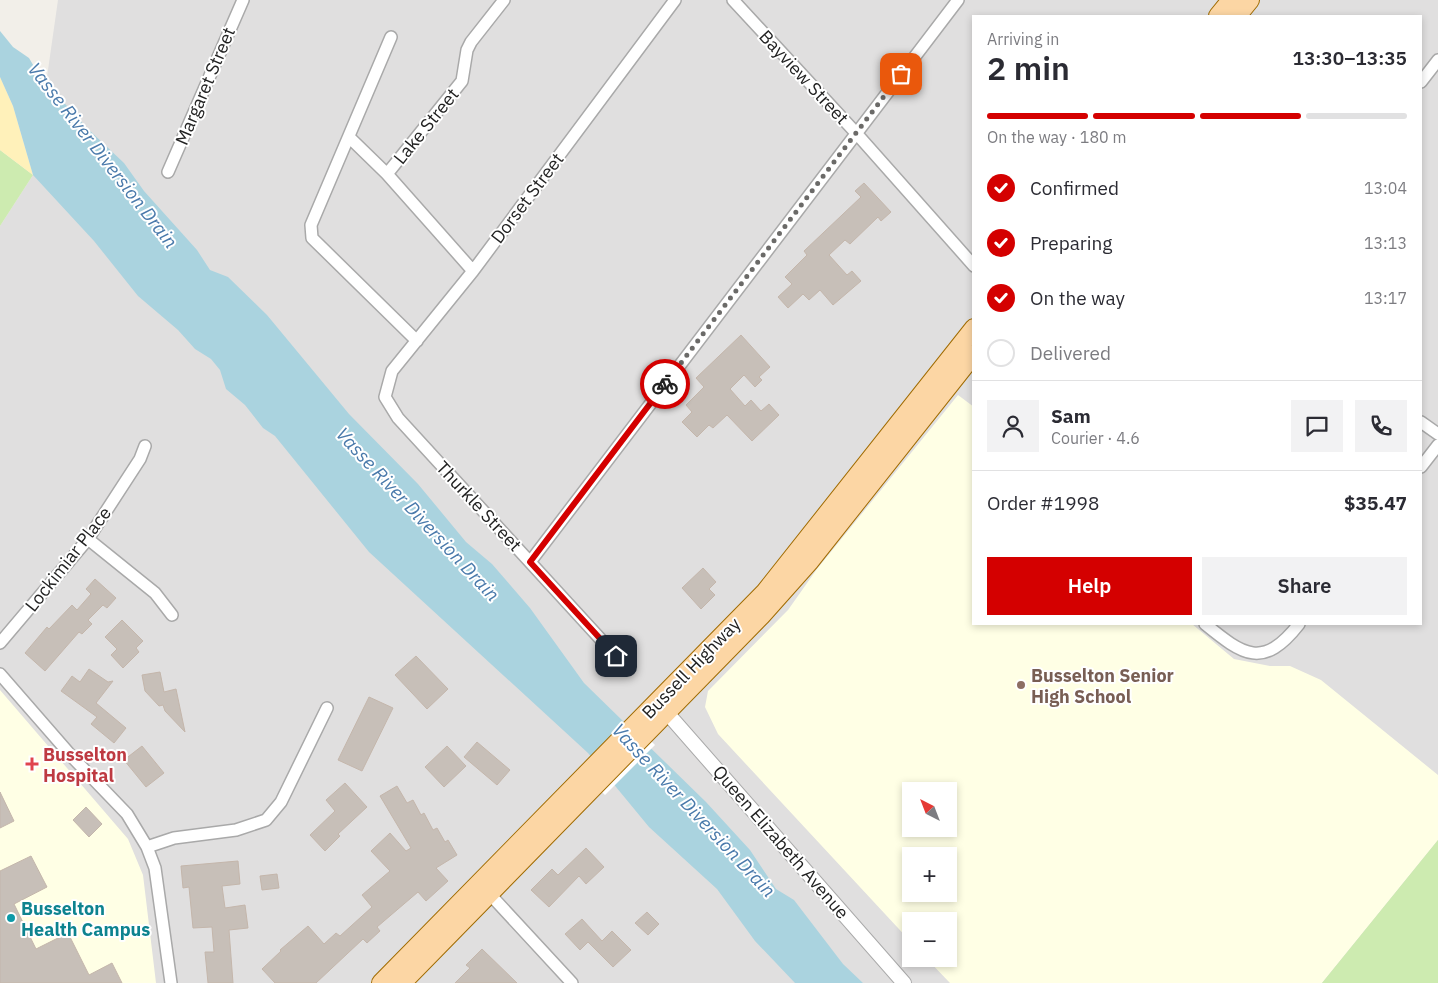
<!DOCTYPE html>
<html lang="en">
<head>
<meta charset="utf-8">
<style>
  :root { --surface:#fff; --page:#f2f2f3; --text:#2b2b33; --muted:#7c7c81; --line:#e1e1e2; --accent:#d40000 }
  body { margin:0; font-family:"IBM Plex Sans",sans-serif; background:var(--page); color:var(--text); height:100vh; display:flex; flex-direction:column; font-size:19px; white-space:nowrap }
  * { box-sizing:border-box; margin:0 }
  p { font-size:16px; color:var(--muted) }
  .icon { flex:none; width:28px; height:28px; fill:none; stroke:currentColor; stroke-width:2; stroke-linecap:round; stroke-linejoin:round }
  .map { position:relative; flex:1; overflow:hidden }
  .sheet { position:absolute; left:972px; top:15px; width:450px; height:610px; display:flex; flex-direction:column; background:var(--surface); border-radius:0px; box-shadow:0 2px 8px #0003 }
  .sheet>* { flex:none }
  .needle { width:32px; rotate:318deg }
  .tools { position:absolute; left:902px; top:782px; display:grid; gap:10px }
  .tools a { display:grid; place-items:center; width:55px; height:55px; border-radius:0px; background:var(--surface); box-shadow:0 2px 8px #0003; font-size:25px }
  .pin { position:absolute; display:grid; place-items:center; width:42px; height:42px; color:#fff; margin:-21px; border-radius:10px; box-shadow:0 2px 8px #0006 }
  .courier { position:absolute; display:grid; place-items:center; width:50px; height:50px; margin:-25px; border:4px solid #d40000; border-radius:50%; background:#fff; color:#222; box-shadow:0 1px 6px #0007 }
  .head em { font-style:normal; font-weight:600 }
  .head div { display:flex; flex-direction:column-reverse }
  .head { display:flex; align-items:center; justify-content:space-between; height:85px; padding:0 15px }
  h1 { font-size:32px; font-weight:600; line-height:38px }
  .bar { display:grid; grid-template-columns:repeat(4,1fr); gap:8px 5px; align-content:center; height:60px; padding:0 15px }
  .bar i { height:6px; border-radius:4px; background:var(--line) }
  .bar .on { background:var(--accent) }
  .bar p { grid-column:span 4 }
  .line { display:flex; align-items:center; gap:12px; padding:0 15px; border-top:1px solid var(--line) }
  .line div { flex:1 }
  .round { display:grid; place-items:center; flex:none; width:52px; height:52px; border-radius:0px; background:var(--page) }
  ol { padding:0 15px; list-style:none }
  li { display:flex; align-items:center; gap:15px; height:55px }
  li p { margin-inline-start:auto }
  li .icon { padding:5px; border-radius:50%; background:var(--accent); color:#fff; stroke-width:4 }
  li:last-child { color:var(--muted) }
  li i { width:28px; height:28px; border:2px solid var(--line); border-radius:50% }
  .primary-button { display:flex; gap:10px; margin-top:auto; padding:10px 15px }
  .primary-button a { flex:1; height:58px; border-radius:0px; background:var(--accent); color:#fff; font-size:20px; font-weight:600; line-height:58px; text-align:center }
  .primary-button a+a { background:var(--page); color:var(--text) }
  .map>svg:first-child { display:block }
</style>
</head>
<body>
<div class="map">
<svg width="1438" height="983" viewBox="0 0 1438 983">
  <rect width="100%" height="100%" fill="#f2efe9"/>
  <path fill="#e0dfdf" fill-rule="evenodd" d="M58,0h1380v983h-1438v-757l33,-51zM974,16h447v608h-447zM911,791h38v38h-38zM911,856h38v38h-38zM911,921h38v38h-38z"/>
  <path fill="#ffffe5" fill-rule="evenodd" d="M958,395l16,12v217h218l42,35 36,7h20l31,14 117,95v65l-116,143h-372l-23,-24h22v-38h-38v21l-193,-208 -13,-27 3,-16 80,-81 29,-41zM911,791h38v38h-38zM911,856h38v38h-38z
    M0,690l128,149 15,36 13,108h-156z"/>
  <path fill="#cdebb0" d="M0,150l33,25 -33,51z
    M1438,840v143h-116z"/>
  <path fill="#fff1ba" d="M0,77l13,29 20,69 -33,-25z"/>
  <path fill="#aad3df" d="M0,31l13,16 16,11 10,17 47,52 38,36 20,28 53,59 13,20 18,7 39,38 82,99 69,70 48,58 26,22 38,44 54,75 122,119 44,48 26,39 18,11 49,64 20,19h-68l-40,-42 -38,-52 -68,-62 -61,-74 -219,-201 -94,-116 -12,-8 -18,-23 -19,-16 -6,-19 -9,-11 -16,-10 -17,-19 -40,-34 -44,-55 -61,-66 -20,-69 -13,-29z"/>
  <path fill="#fff" d="M629,719l26,26 -50,50 -26,-25z"/>
  <path fill="#c7bfb8" stroke="#c4b6ab" d="M864,183l27,29 -10,9 -3,-4 -28,27 -5,-4 -16,15 18,20 5,-4 9,10 -28,24 -13,-15 -11,10 -6,-6 -15,14 -10,-11 14,-13 -7,-7 22,-22 -3,-4 57,-54 -6,-6z
    M741,335l29,32 -11,10 3,3 -7,7 -11,-12 -14,14 15,17 6,-6 10,11 8,-7 10,11 -27,26 -25,-26 -14,13 -4,-3 -12,12 -15,-15 10,-10 -6,-7 18,-18 -8,-9z
    M703,568l13,14 -7,7 6,6 -14,14 -19,-21z
    M95,579l21,19 -9,10 -4,-3 -15,15 4,4 -10,10 -3,-2 -34,39 -20,-18 22,-26 2,2 23,-24 5,5 14,-16 -5,-5z
    M122,620l21,21 -7,7 3,4 -16,16 -12,-13 6,-6 -12,-12z
    M416,656l32,33 -21,20 -32,-34z
    M89,669l19,13 5,-1 -17,22 30,25 -12,15 -23,-19 6,-7 -36,-26 11,-15 8,6z
    M160,672l4,20 12,-3 9,43 -20,-21 -2,-6 -4,1 -14,-15 -3,-16z
    M369,697l24,11 -31,63 -24,-11z
    M477,742l33,28 -13,15 -33,-28z
    M142,746l22,27 -18,14 -22,-27z
    M447,746l19,20 -22,21 -19,-20z
    M345,783l22,24 -29,27 2,2 -15,15 -15,-16 25,-24 -9,-11z
    M397,786l10,17 6,-3 8,15 3,-2 9,17 4,-2 8,14 3,-2 9,15 -21,13 12,13 -22,20 -8,-9 -41,35 3,4 -13,12 -4,-4 -47,44h-41l-13,-14 19,-18 -1,-1 28,-24 16,18 12,-11 4,3 32,-29 -10,-12 28,-24 -19,-20 19,-18 16,18 5,-3 -31,-52z
    M0,792l14,29 -14,7z
    M86,807l16,17 -13,13 -16,-17z
    M586,848l18,19 -18,17 -7,-8 -30,31 -18,-17 21,-21 6,6z
    M31,856l16,31 -33,17 22,45 32,-16 21,42 23,-12 10,20h-122v-112z
    M238,861l2,23 -18,2 3,22 20,-3 3,23 -19,2 4,53h-25l-3,-31h9l-2,-25 -19,1 -4,-41 -6,1 -2,-22z
    M277,874l2,14 -17,2 -2,-14z
    M647,912l12,12 -11,11 -13,-12z
    M582,919l20,22 10,-10 19,19 -18,17 -25,-25 -8,8 -15,-16z
    M482,949l35,34h-62l15,-15 -4,-3z"/>
  <g fill="none" stroke-linecap="round" stroke-linejoin="round">
    <g stroke="#a9a9a9" stroke-width="14">
      <path id="minor" d="M733,0l123,133 118,133
        M391,37l-80,188 1,13 105,103
        M1421,82l17,-22
        M350,138l37,36 86,97
        M168,172l75,-172
        M387,174l75,-93 5,-31 4,-8 33,-42
        M1421,422l17,12
        M1421,467l17,-22
        M88,539l67,54 17,22
        M530,562l428,-562
        M1205,624c38,31 58,46 94,0
        M0,643l88,-104 52,-80 5,-13
        M616,656l-218,-238 -13,-21 7,-26 81,-100 202,-271
        M0,674l74,85 53,55 20,33 8,21 16,115
        M147,847l27,-9 62,-8 30,-10 15,-18 46,-94
        M486,890l86,93"/>
    </g>
    <g stroke="#a9a9a9" stroke-width="16">
      <path id="tertiary" d="M661,706l243,277"/>
    </g>
    <g stroke="#a06b00" stroke-width="20">
      <path id="primary" d="M1218,16l13,-16
        M1237,16l13,-16
        M381,983l384,-391 209,-264
        M402,983l359,-367 49,-55 164,-207"/>
    </g>
    <use href="#minor" stroke="#fff" stroke-width="11"/>
    <use href="#tertiary" stroke="#fff" stroke-width="14"/>
    <use href="#primary" stroke="#fcd6a4" stroke-width="18"/>
  </g>
  <g fill="none" stroke-linecap="round" stroke-linejoin="round">
    <path stroke="#6b6a68" stroke-width="5" stroke-dasharray="0 9" d="M665,384l236,-310"/>
    <path stroke="#d40000" stroke-width="6" d="M616,656l-86,-94 135,-178"/>
  </g>
  <circle fill="#8d6e63" stroke="#fff" stroke-width="2" cx="1021" cy="685" r="5"/>
  <path fill="#e0444e" stroke="#fff" stroke-width="2" d="M29.5 756.5h5v5h5v5h-5v5h-5v-5h-5v-5h5z"/>
  <circle fill="#0f9aa8" stroke="#fff" stroke-width="2" cx="11" cy="918" r="5"/>
  <g text-anchor="middle" dominant-baseline="central" stroke-width="4" stroke-linejoin="round" paint-order="stroke">
    <g font-size="18" fill="#222" stroke="#fff">
      <text transform="translate(804 77) rotate(47)">Bayview Street</text>
      <text transform="translate(205 86) rotate(-67)">Margaret Street</text>
      <text transform="translate(426 126) rotate(-51)">Lake Street</text>
      <text transform="translate(527 198) rotate(-53)">Dorset Street</text>
      <text transform="translate(479 506) rotate(47)">Thurkle Street</text>
      <text transform="translate(68 559) rotate(-52)">Lockimiar Place</text>
      <text transform="translate(691 668) rotate(-46)">Bussell Highway</text>
      <text transform="translate(781 842) rotate(49)">Queen Elizabeth Avenue</text>
    </g>
    <g font-size="18" font-weight="bold" fill="#785e54" stroke="#fff" text-anchor="start">
      <text x="1031" y="675">Busselton Senior<tspan x="1031" dy="21">High School</tspan></text>
    </g>
    <g font-size="18" font-weight="bold" fill="#be3a42" stroke="#fff" text-anchor="start">
      <text x="43" y="754">Busselton<tspan x="43" dy="21">Hospital</tspan></text>
    </g>
    <g font-size="18" font-weight="bold" fill="#0d838f" stroke="#fff" text-anchor="start">
      <text x="21" y="908">Busselton<tspan x="21" dy="21">Health Campus</tspan></text>
    </g>
    <g font-size="19" font-style="italic" fill="#4a7aab" stroke="#fff">
      <text transform="translate(103 155) rotate(52)">Vasse River Diversion Drain</text>
      <text transform="translate(418 514) rotate(47)">Vasse River Diversion Drain</text>
      <text transform="translate(694 810) rotate(47)">Vasse River Diversion Drain</text>
    </g>
  </g>
</svg>
<div class="tools">
<a><svg class="needle" viewBox="-14 -14 28 28"><path d="M0-13l5 13h-10z" fill="#e53935"/><path d="M0 13l5-13h-10z" fill="#7c7c81"/></svg></a>
<a>+</a>
<a>−</a>
</div>
<div class="pin" style="left:901px;top:74px;background:#ea580c"><svg class="icon" aria-label="bag" viewBox="0 0 24 24"><path d="M5 8h14l-1 12H6zM9 8a3 3 0 0 1 6 0"/></svg></div>
<div class="pin" style="left:616px;top:656px;background:#1f2937"><svg class="icon" aria-label="home" viewBox="0 0 24 24"><path d="M3 11l9-7 9 7M6 9v11h12V9"/></svg></div>
<div class="courier" style="left:665px;top:384px"><svg class="icon" aria-label="bike" viewBox="0 0 24 24"><circle cx="6" cy="16" r="4"/><circle cx="18" cy="16" r="4"/><path d="M6 16l4-8h5l3 8M10 8l3 8H6M13 5h3"/></svg></div>
<section class="sheet">
<div class="head"><div><h1>2 min</h1><p>Arriving in</p></div><em>13:30–13:35</em></div>
<div class="bar"><i class="on"></i><i class="on"></i><i class="on"></i><i></i><p>On the way · 180 m</p></div>
<ol>
<li><svg class="icon" aria-label="check" viewBox="0 0 24 24"><path d="M5 12l5 5 9-10"/></svg>Confirmed<p>13:04</p></li>
<li><svg class="icon" aria-label="check" viewBox="0 0 24 24"><path d="M5 12l5 5 9-10"/></svg>Preparing<p>13:13</p></li>
<li><svg class="icon" aria-label="check" viewBox="0 0 24 24"><path d="M5 12l5 5 9-10"/></svg>On the way<p>13:17</p></li>
<li><i></i>Delivered</li>
</ol>
<div class="line" style="height:90px"><a class="round"><svg class="icon" aria-label="person" viewBox="0 0 24 24"><circle cx="12" cy="8" r="4"/><path d="M4 21q1-7 8-7t8 7"/></svg></a><div><b>Sam</b><p>Courier · 4.6</p></div><a class="round"><svg class="icon" aria-label="chat" viewBox="0 0 24 24"><path d="M4 5h16v11H9l-5 4z"/></svg></a><a class="round"><svg class="icon" aria-label="phone" viewBox="0 0 24 24"><path d="M5 4h4l2 5-3 2q2 4 5 5l2-3 5 2v4C11 20 4 13 5 4z"/></svg></a></div>
<div class="line" style="height:65px"><div>Order #1998</div><b>$35.47</b></div>
<div class="primary-button"><a>Help</a><a>Share</a></div>
</section>
</div>
</body>
</html>
